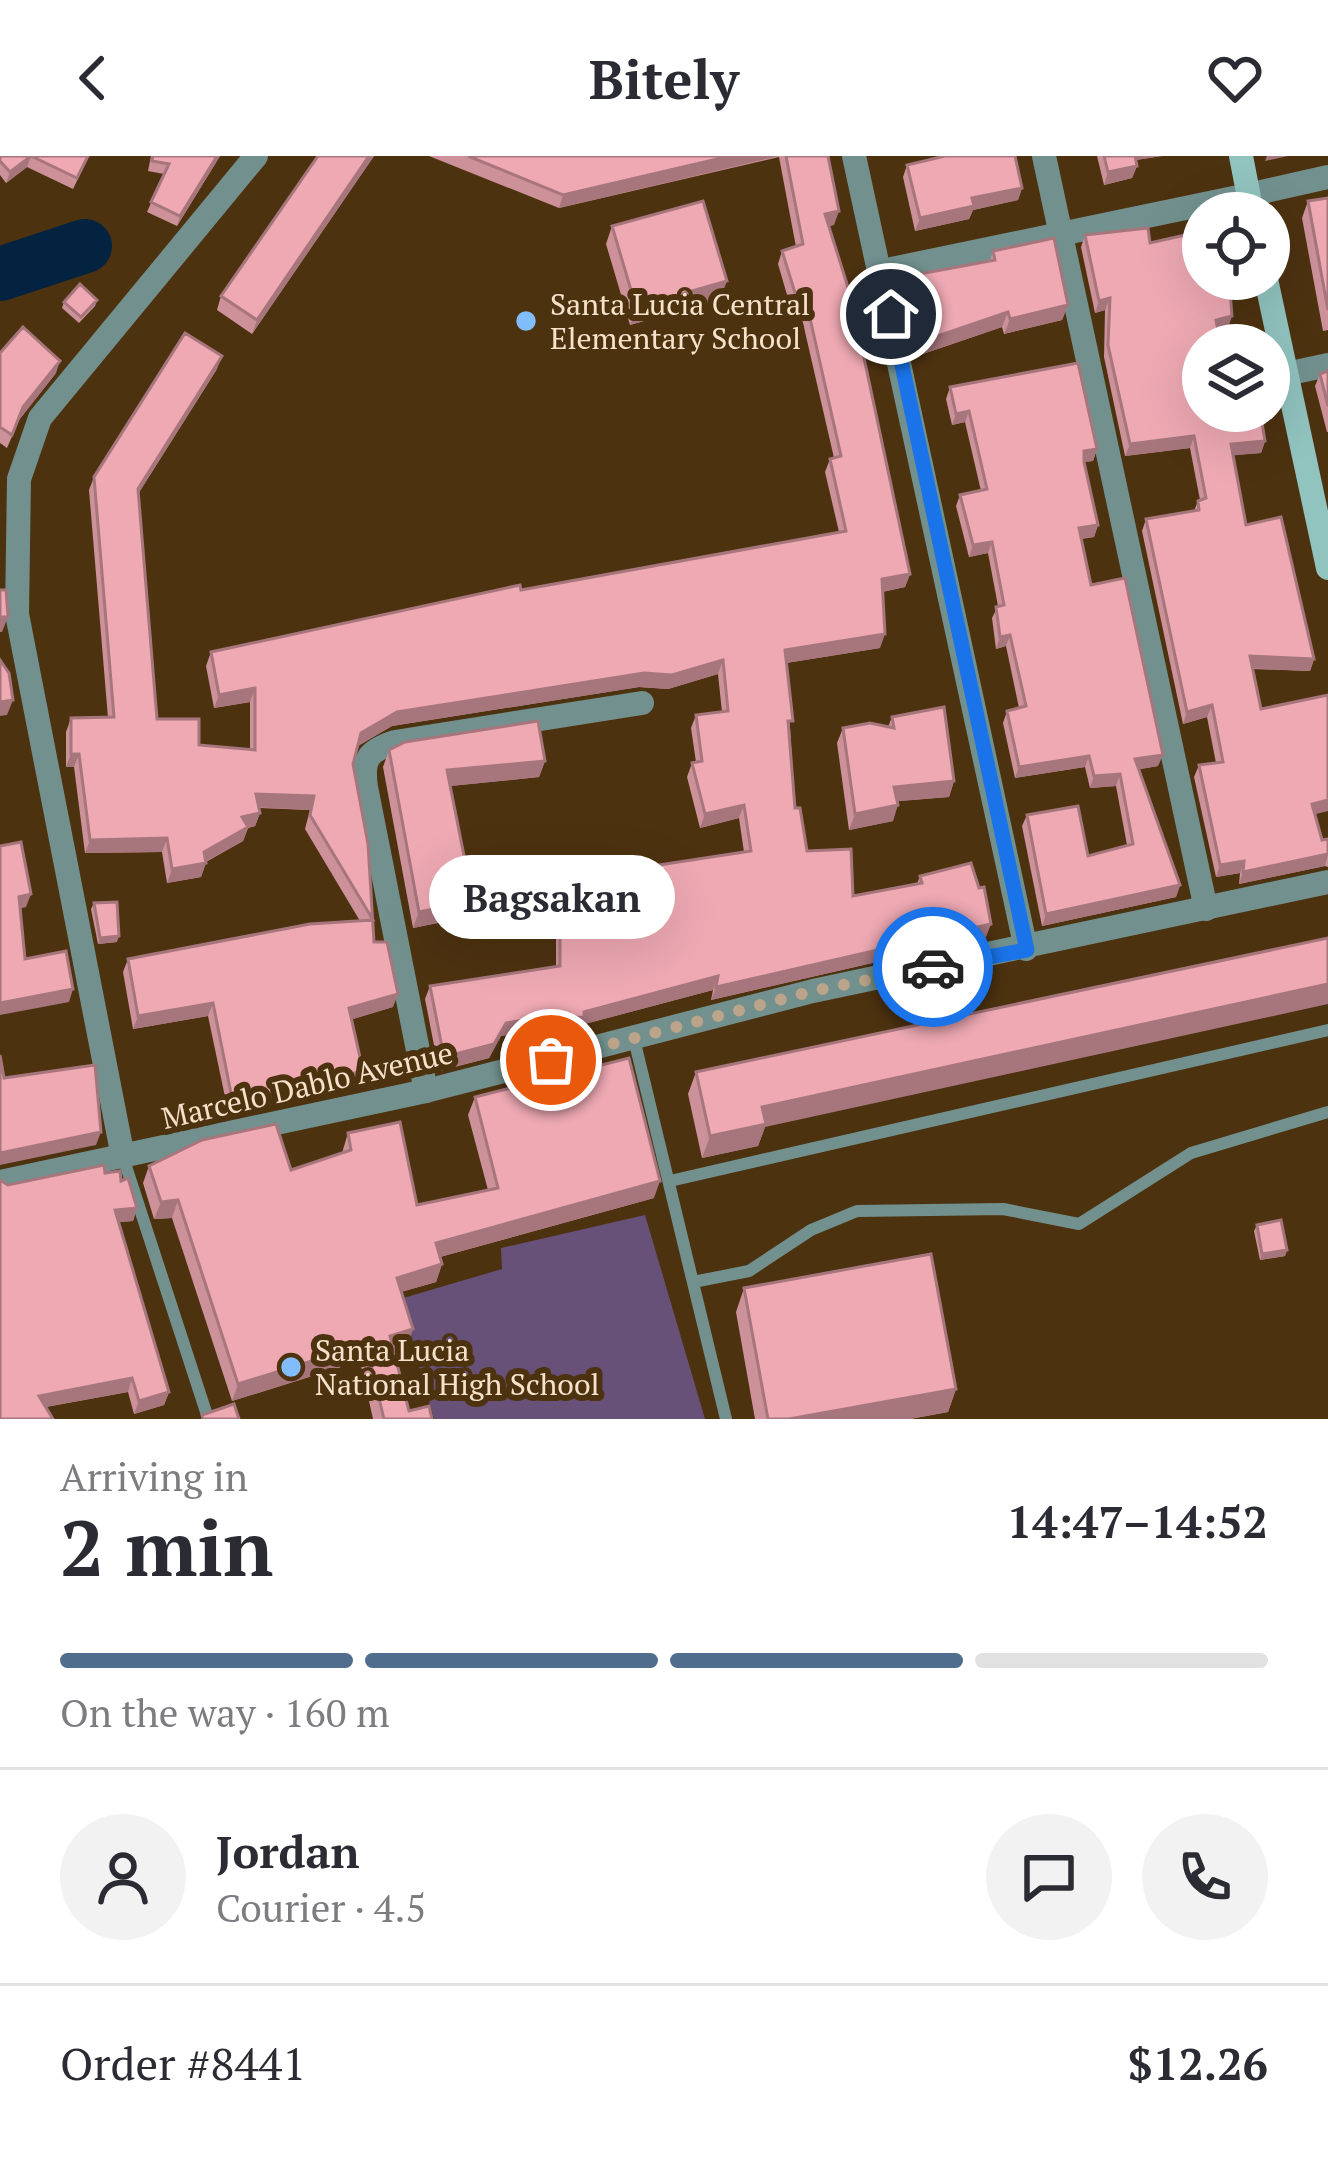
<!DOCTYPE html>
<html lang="en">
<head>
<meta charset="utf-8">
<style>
  :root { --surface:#fff; --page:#f2f2f3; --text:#2b2b33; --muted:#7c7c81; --line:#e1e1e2; --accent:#516d8d }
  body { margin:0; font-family:"PT Serif",serif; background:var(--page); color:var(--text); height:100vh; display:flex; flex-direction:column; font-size:45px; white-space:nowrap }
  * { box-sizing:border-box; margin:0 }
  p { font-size:39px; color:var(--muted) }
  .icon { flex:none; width:66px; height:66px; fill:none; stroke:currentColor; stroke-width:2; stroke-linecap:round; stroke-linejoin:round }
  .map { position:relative; height:1263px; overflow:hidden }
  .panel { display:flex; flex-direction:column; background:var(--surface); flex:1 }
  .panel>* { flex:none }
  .fabs { position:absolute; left:1182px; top:36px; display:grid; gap:24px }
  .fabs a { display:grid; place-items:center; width:108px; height:108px; border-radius:50%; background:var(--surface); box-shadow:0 12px 48px #0002; font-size:60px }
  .pin { position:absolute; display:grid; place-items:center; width:102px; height:102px; color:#fff; margin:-51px; border:6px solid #fff; border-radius:50%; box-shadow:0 3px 12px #0007 }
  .courier { position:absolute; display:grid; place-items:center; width:120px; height:120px; margin:-60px; border:9px solid #1a73e8; border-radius:50%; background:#fff; color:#222; box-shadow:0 3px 15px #0007 }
  .bubble { position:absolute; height:84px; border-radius:42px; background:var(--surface); box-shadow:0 12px 48px #0002; font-size:39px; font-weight:600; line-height:84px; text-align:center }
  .head em { font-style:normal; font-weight:600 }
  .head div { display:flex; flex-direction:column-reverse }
  .head { display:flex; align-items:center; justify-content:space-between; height:204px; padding:0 60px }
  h1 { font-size:78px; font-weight:600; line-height:90px }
  .bar { display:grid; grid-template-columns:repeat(4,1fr); gap:18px 12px; align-content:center; height:144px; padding:0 60px }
  .bar i { height:15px; border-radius:9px; background:var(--line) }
  .bar .current { background:var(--accent) }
  .bar p { grid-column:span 4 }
  .line { display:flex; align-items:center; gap:30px; padding:0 60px; border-top:3px solid var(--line) }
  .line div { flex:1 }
  .round { display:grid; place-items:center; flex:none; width:126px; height:126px; border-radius:63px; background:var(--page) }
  header { display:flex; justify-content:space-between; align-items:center; height:156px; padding:0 60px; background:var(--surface); font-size:54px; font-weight:600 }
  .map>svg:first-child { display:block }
</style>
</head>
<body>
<header><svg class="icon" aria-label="back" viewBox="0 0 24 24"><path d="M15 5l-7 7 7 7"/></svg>Bitely<svg class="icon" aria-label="heart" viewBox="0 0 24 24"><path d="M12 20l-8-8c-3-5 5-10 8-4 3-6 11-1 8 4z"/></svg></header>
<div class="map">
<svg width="1328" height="1263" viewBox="0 0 1328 1263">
  <rect width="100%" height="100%" fill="#4d3210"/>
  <path fill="#675179" d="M645,1059l60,204h-271l-34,-120 102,-30 -1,-21z"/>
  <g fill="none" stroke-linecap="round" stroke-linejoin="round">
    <path stroke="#032340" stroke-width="54" d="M0,118l85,-28"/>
    <path stroke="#72918e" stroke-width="12" d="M634,883l92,380
      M123,1001l83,255
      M670,1025l658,-151
      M693,1126l56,-11 62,-41 46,-19 146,-2 76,15 112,-71 137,-41"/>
    <path stroke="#72918e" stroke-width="24" d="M854,0l172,793
      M1044,0l162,753
      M882,115l366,-76
      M1286,218l42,-9
      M426,935l-60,-304c-4,-28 2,-36 29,-45l247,-39
      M123,1001l-106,-543 2,-135 21,-61 216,-262"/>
    <path stroke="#72918e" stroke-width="24" d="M1248,39l80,-18
      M0,1026l426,-91 387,-100 515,-109"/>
    <path stroke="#91c3bf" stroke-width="24" d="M1241,0l11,57
      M1266,123l62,289"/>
  </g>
  <path fill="#cd919a" d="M0,0h89l-16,33 -46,-22 -21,16 -6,-8z
    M151,0h69l-43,70 -30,-14 17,-38 -16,-3z
    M318,0h56l-122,178 -35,-24 4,-14z
    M429,0h399l6,69 -5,1 81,348 -5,13 -23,5 -2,56 -94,15 9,145 12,43 46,45 64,-12 3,-8 66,61 -275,63 2,-10 -132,35 -2,5 -25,1 -1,-4 -52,9 -12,22 -50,13 -14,-72 5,-13 126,-19v-73l4,-14 184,-28 -5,-34 -39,10 -13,-51 5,-14 4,-1 -5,-34 5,-13 26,-3 -4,-38 -50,15 -29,-2 -247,39 -34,20 -5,18 21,178 19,65 -41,12 11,52 -5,13 -129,32 -21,-100 -75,13 -10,-57 5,-13 232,-38 -55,-92 5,-19 -51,-2 1,5 -5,13 -7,2 -5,13 -37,21 -5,15 -34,6 -5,-31 -77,1 -11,-86h-8v-35l5,-14h37l-19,-228 5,-13 123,-108 -79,125 19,225 42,26 51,4v-47l-36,6 -8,-42 5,-14 310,-62 318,-58 -14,-60 5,-13 4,-1 -34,-148 -8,2 -14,-48 4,-13 14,-4 -17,-90 -220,51z
    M1097,0h65l-26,4 1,6 -5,12 -28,7z
    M907,9l115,23 -4,12 -45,10 -4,9 -54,12 -12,-54z
    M1328,42v132l-5,1 -21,-113 6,-17z
    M612,70l108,73 -90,26 -24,-81z
    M1085,79l65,8 78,85 -10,3 -15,14 62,96 -4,12 -28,2 13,70 68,134 -4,12 -57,-2 8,40 54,105 7,26 6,-1v28l-3,-1 -86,18 1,-11 -24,4 -22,-100 5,-12 17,-2 -9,-46 -24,7 -41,-193 4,-12 48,-8 4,-10 2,-1 -10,-52 -65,8 -21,-99 1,-47 -10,3 -14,-66z
    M993,95l75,54 -6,15 -58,14 -2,-7 -82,28 -12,-64 6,-16 76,-14z
    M97,144l-2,6 -16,17 -17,-15 2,-6z
    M0,197l56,20 -37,47 -12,28 -7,-5z
    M1328,215v61h-1l-12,-46 5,-12z
    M950,231l147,62 -4,12 -9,1 14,63 -4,12 -13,2 10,46 67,181 -19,3 41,116 -4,12 -134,29 -20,-100 5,-11 61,41 39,-11 -11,-59 -26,2 -5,-21 -70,11 -12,-55 4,-12 12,-3 -13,-62 -10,3 -4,-31 6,-12 -10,-53 -19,4 -13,-51 4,-11 21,-4 -16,-69 -13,3 -6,-26z
    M892,561l62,64 -5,16 -52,4 -4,20 -44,9 -12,-87 6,-15 45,-1z
    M389,594l156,11 -6,16 -89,9 17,131 -54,11 -30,-161z
    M94,747l23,39 -19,2 -7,-35z
    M696,916l69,55 -7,19 -56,12 -14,-64z
    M475,941l179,101 -214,59 2,7 -6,18 -35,10 6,55 -13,4 15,60 23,8h-59l-13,-58 -128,40 -60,-183 -18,1 -11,-36 6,-17 142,4 51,-17 6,-20 69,72 71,-15 -20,-75z
    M105,1017l16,8 16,27 -4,13 -14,1 50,170 -5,13 -30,9 -6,-22 -82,15 -46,12 8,-234z
    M1257,1069l30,25 -2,6 -25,4 -6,-29z
    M744,1132l212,101 -8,23 -38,7h-155l-19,-107z"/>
  <path fill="#a7767d" d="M31,0l-4,11 -21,16 4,-11z
    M217,0h3l-43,70 3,-10z
    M369,0h5l-122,178 5,-14z
    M730,0h49l-220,52 4,-13z
    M1130,0h32l-33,5z
    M1267,0h21l-23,5z
    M1137,10l-5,12 -28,7 4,-13z
    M1022,32l-4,12 -45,10 -4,9 -54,12 5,-13 52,-20z
    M839,55l-5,14 -14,2 5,-13z
    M727,125l-7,18 -90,26 6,-18z
    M805,140l-5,14 -8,2 5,-13z
    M1110,142l-5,12 -10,3 4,-12z
    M1068,149l-6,15 -58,14 6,-15z
    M1008,156l-6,15 -82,28 6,-15z
    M1232,160l-4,12 -16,4 4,-12z
    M222,200l-5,13 -84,133 5,-13z
    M60,205l-4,12 -37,47 -12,28 16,-41z
    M969,255l-4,11 -13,3 4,-11z
    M1194,280l-4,12 -65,8 5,-12z
    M1265,285l-4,12 -34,3 4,-12z
    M1097,293l-4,12 -13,1 4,-11z
    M1098,369l-4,12 -19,2 4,-11z
    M992,386l-4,11 -19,4 4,-12z
    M910,418l-5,13 -28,6 5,-14z
    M0,461h8l-6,15h-2z
    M885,478l-5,14 -100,16 5,-14z
    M1010,479l-4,11 -10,3 4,-12z
    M1250,500l64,3 -4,12 -64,-3z
    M723,504l-5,14 -50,15 -29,-2 -247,39 -35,20 4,-13 36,-21z
    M255,532l-5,14 -36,6 5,-13z
    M13,544l-6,15 -7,1v-14z
    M1212,549l-5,12 -24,7 4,-12z
    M71,598h8l-5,13h-8z
    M1163,599l-5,11 -27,5 4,-12z
    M1089,600l-4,11 -70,11 4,-11z
    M545,605l-6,16 -98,10 6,-17z
    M1120,618l-4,12 -26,2 4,-12z
    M954,625l-5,16 -60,5 5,-15z
    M256,638l58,2 -4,14 -59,-3z
    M1328,644v11l-20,5 4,-12z
    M744,649l-5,13 -39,10 5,-14z
    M898,649l-5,16 -44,9 6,-16z
    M260,657l-5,13 -7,2 -5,13 -40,22h3l-5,14 -34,6 5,-14 32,-17 38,-35z
    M167,682l-5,14 -77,1 5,-13z
    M1328,698l-3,12 -86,18 4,-12z
    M1244,705l-4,12 -24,4 4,-12z
    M1180,729l-4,12 -134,29 4,-12z
    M31,738l-5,13 -12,3 5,-13z
    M473,745l-6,16 -54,11 6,-16z
    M991,768l-5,13 -275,63 5,-13z
    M119,780l-2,6 -19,2 2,-6z
    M718,820l-5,14 -132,35 -2,5 -25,1 4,-13z
    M1328,828v20l-563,123 -7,19 -56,12 8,-22 52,-29z
    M73,833l-4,13 -69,13v-12z
    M398,838l-5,13 -49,15 5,-14z
    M213,847l-5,13 -75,13 5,-13z
    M558,858l-5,13 -52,9 -12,22 -50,13 5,-14 62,-34z
    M363,915l-5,13 -129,32 4,-13z
    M101,976l-5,13 -96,20v-12z
    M660,1025l-6,17 -225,62 7,-17z
    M178,1044l-6,18 -18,1 7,-17z
    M137,1052l-4,13 -23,2 5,-13z
    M1287,1094l-2,6 -25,4 2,-6z
    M442,1108l-6,18 -46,13 7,-17z
    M413,1173l-6,18 -24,7 7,-18z
    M366,1188l-6,17 -128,40 6,-17z
    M132,1222l-4,14 -94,17 5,-13z
    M956,1233l-8,23 -38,7h-121z
    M169,1236l-5,13 -30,9 5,-13z"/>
  <path fill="#eea9b3" stroke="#a7767d" stroke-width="3" d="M0,0h88l-11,22 -46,-22 -21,16 -10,-11z
    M153,0h64l-37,60 -29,-14 18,-38 -17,-3z
    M318,0h51l-112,164 -36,-24z
    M468,0h262l-167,39z
    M786,0h42l11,55 -14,3 26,83 59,277 -28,5 3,55 -100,16 8,71h-5l7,87h5l7,43 44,-2 2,47 69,-13 -2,-7 51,-13 8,25 5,-1 7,37 -275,63 2,-11 -134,36v5l-26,1v-4l-52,9 -12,21 -50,13 -14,-71 130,-20v-86l191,-29 -7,-46 -39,9 -13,-51 10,-2 -6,-46 32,-4 -5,-51 -51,15 -28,-2 -247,39 -36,21 -8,31 15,80 6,98h13l11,52 -49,14 14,63 -130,32 -20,-100 -75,13 -10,-57 182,-35 63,-4 -63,-105 4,-19 -58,-2 4,19 -18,4 6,10 -44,25 2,11 -34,6 -5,-31 -77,2 -11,-86h-8v-36l43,-1 -20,-240 91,-144 37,23 -84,133 19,230h42v26l56,5v-62l-36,7 -8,-43 309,-67 1,5 325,-59 -16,-72 11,-3 -36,-160 -8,3 -15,-48 21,-7z
    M945,0h70l7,32 -50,10 2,8 -54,12 -13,-53z
    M1104,0h31l2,10 -29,6z
    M1328,42v112l-20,-109z
    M703,45l24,80 -91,26 -24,-81z
    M1148,72l2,15 53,-12v48h26l3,37 -16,4 5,25h-18v66h57l5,30 -34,3 15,81 35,-8 33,142 -64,-3 11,53 67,-14v105l-16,4 10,36 6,-1v15l-85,18 1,-11 -24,4 -21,-100 24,-3 -11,-57 -25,7 -41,-193 53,-9 -1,-9 8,-3 -12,-62 -64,8 -22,-99 2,-47 -11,3 -14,-66z
    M1054,82l14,67 -58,14 -2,-7 -82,28 -12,-65 81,-15 -2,-9z
    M80,128l17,16 -16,17 -17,-15z
    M23,171l37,34 -37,46 -11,28 -12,-8v-74z
    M1078,207l19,86 -13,2v11l14,63 -19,3 12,57 34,-7 38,177 -28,4 45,126 -134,29 -19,-99 51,-9 10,50 45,-12 -13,-70 -26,2 -5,-20 -70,11 -12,-56 19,-5 -16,-71 -10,2 -4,-30 8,-2 -12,-63 -19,3 -13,-50 27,-6 -18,-78 -13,3 -6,-27z
    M1328,215v35l-8,-32z
    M0,434h6l2,27h-8z
    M0,504l9,13 4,27 -13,2z
    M944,551l10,74 -60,6 4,18 -43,9 -12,-86 27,-5 24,5 -2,-11z
    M538,565l7,40 -98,9 26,131 -54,11 -30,-162 16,-8z
    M21,686l10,52 -12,3 6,62 41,-8 7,38 -73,14v-157z
    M117,746l2,34 -19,2 -6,-35z
    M1328,782v46l-566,123 4,17 -56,12 -14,-64z
    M0,899l4,23 91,-13 6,67 -101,21z
    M629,902l31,123 -224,62 6,21 -45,14 16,51 -23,7 19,75 20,-5 3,13h-48l-18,-75 -128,40 -60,-184 -17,2 -12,-36 53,-26 74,-16 15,46 60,-20 -3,-17 52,-11 17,83 81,-17 -23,-91z
    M104,1009l1,8 15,-2 1,10 7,-3 9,30 -22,2 54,182 -30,9 -7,-23 -93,18 14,23h-53v-239l8,5z
    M1281,1064l6,30 -25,4 -5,-29z
    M931,1098l25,135 -167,30h-21l-24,-131z
    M234,1248l5,15h-36l-1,-4z"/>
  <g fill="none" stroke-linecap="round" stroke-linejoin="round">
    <path stroke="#bba489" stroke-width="12" stroke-dasharray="0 21.6" d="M551,904l262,-69 120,-24"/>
    <path stroke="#1a73e8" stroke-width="15" d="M891,158l136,636 -94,17"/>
  </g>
  <g fill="#80bdfa" stroke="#4d3210" stroke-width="4.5">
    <circle cx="526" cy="165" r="12"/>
    <circle cx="291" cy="1211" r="12"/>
  </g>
  <g text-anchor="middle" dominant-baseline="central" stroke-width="12" stroke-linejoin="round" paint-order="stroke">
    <g font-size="30" fill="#f6e1ca" stroke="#4d3210" text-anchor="start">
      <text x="550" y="148">Santa Lucia Central<tspan x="550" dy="34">Elementary School</tspan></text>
      <text x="315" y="1194">Santa Lucia<tspan x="315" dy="34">National High School</tspan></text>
    </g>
    <g font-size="30" fill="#f6e1ca" stroke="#4d3210">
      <text transform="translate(307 929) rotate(-13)">Marcelo Dablo Avenue</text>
    </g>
  </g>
</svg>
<div class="fabs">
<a><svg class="icon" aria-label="locate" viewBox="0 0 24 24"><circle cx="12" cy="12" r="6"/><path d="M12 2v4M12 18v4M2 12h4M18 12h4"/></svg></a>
<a><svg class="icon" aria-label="layers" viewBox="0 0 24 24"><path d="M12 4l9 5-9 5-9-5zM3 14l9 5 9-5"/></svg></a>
</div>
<div class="pin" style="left:551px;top:904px;background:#ea580c"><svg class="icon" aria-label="bag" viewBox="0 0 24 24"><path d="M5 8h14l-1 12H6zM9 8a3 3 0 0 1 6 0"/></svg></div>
<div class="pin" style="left:891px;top:158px;background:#1f2937"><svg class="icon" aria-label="home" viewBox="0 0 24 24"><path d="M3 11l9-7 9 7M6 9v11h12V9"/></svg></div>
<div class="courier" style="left:933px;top:811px"><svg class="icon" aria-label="car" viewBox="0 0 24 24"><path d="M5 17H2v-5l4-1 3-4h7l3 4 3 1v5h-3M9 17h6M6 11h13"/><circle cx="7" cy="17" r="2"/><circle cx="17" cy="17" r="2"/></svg></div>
<div class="bubble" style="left:429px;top:699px;width:246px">Bagsakan</div>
</div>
<section class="panel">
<div class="head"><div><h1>2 min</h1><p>Arriving in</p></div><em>14:47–14:52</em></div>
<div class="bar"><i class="current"></i><i class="current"></i><i class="current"></i><i></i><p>On the way · 160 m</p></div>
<div class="line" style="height:216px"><a class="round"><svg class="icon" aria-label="person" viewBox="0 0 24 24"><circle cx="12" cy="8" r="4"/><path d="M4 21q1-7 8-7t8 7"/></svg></a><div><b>Jordan</b><p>Courier · 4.5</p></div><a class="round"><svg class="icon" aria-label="chat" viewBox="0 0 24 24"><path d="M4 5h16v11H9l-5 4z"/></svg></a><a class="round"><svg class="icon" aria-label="phone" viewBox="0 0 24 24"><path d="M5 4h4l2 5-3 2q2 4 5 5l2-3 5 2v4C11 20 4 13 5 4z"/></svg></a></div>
<div class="line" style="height:156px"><div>Order #8441</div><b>$12.26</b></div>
</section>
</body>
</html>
